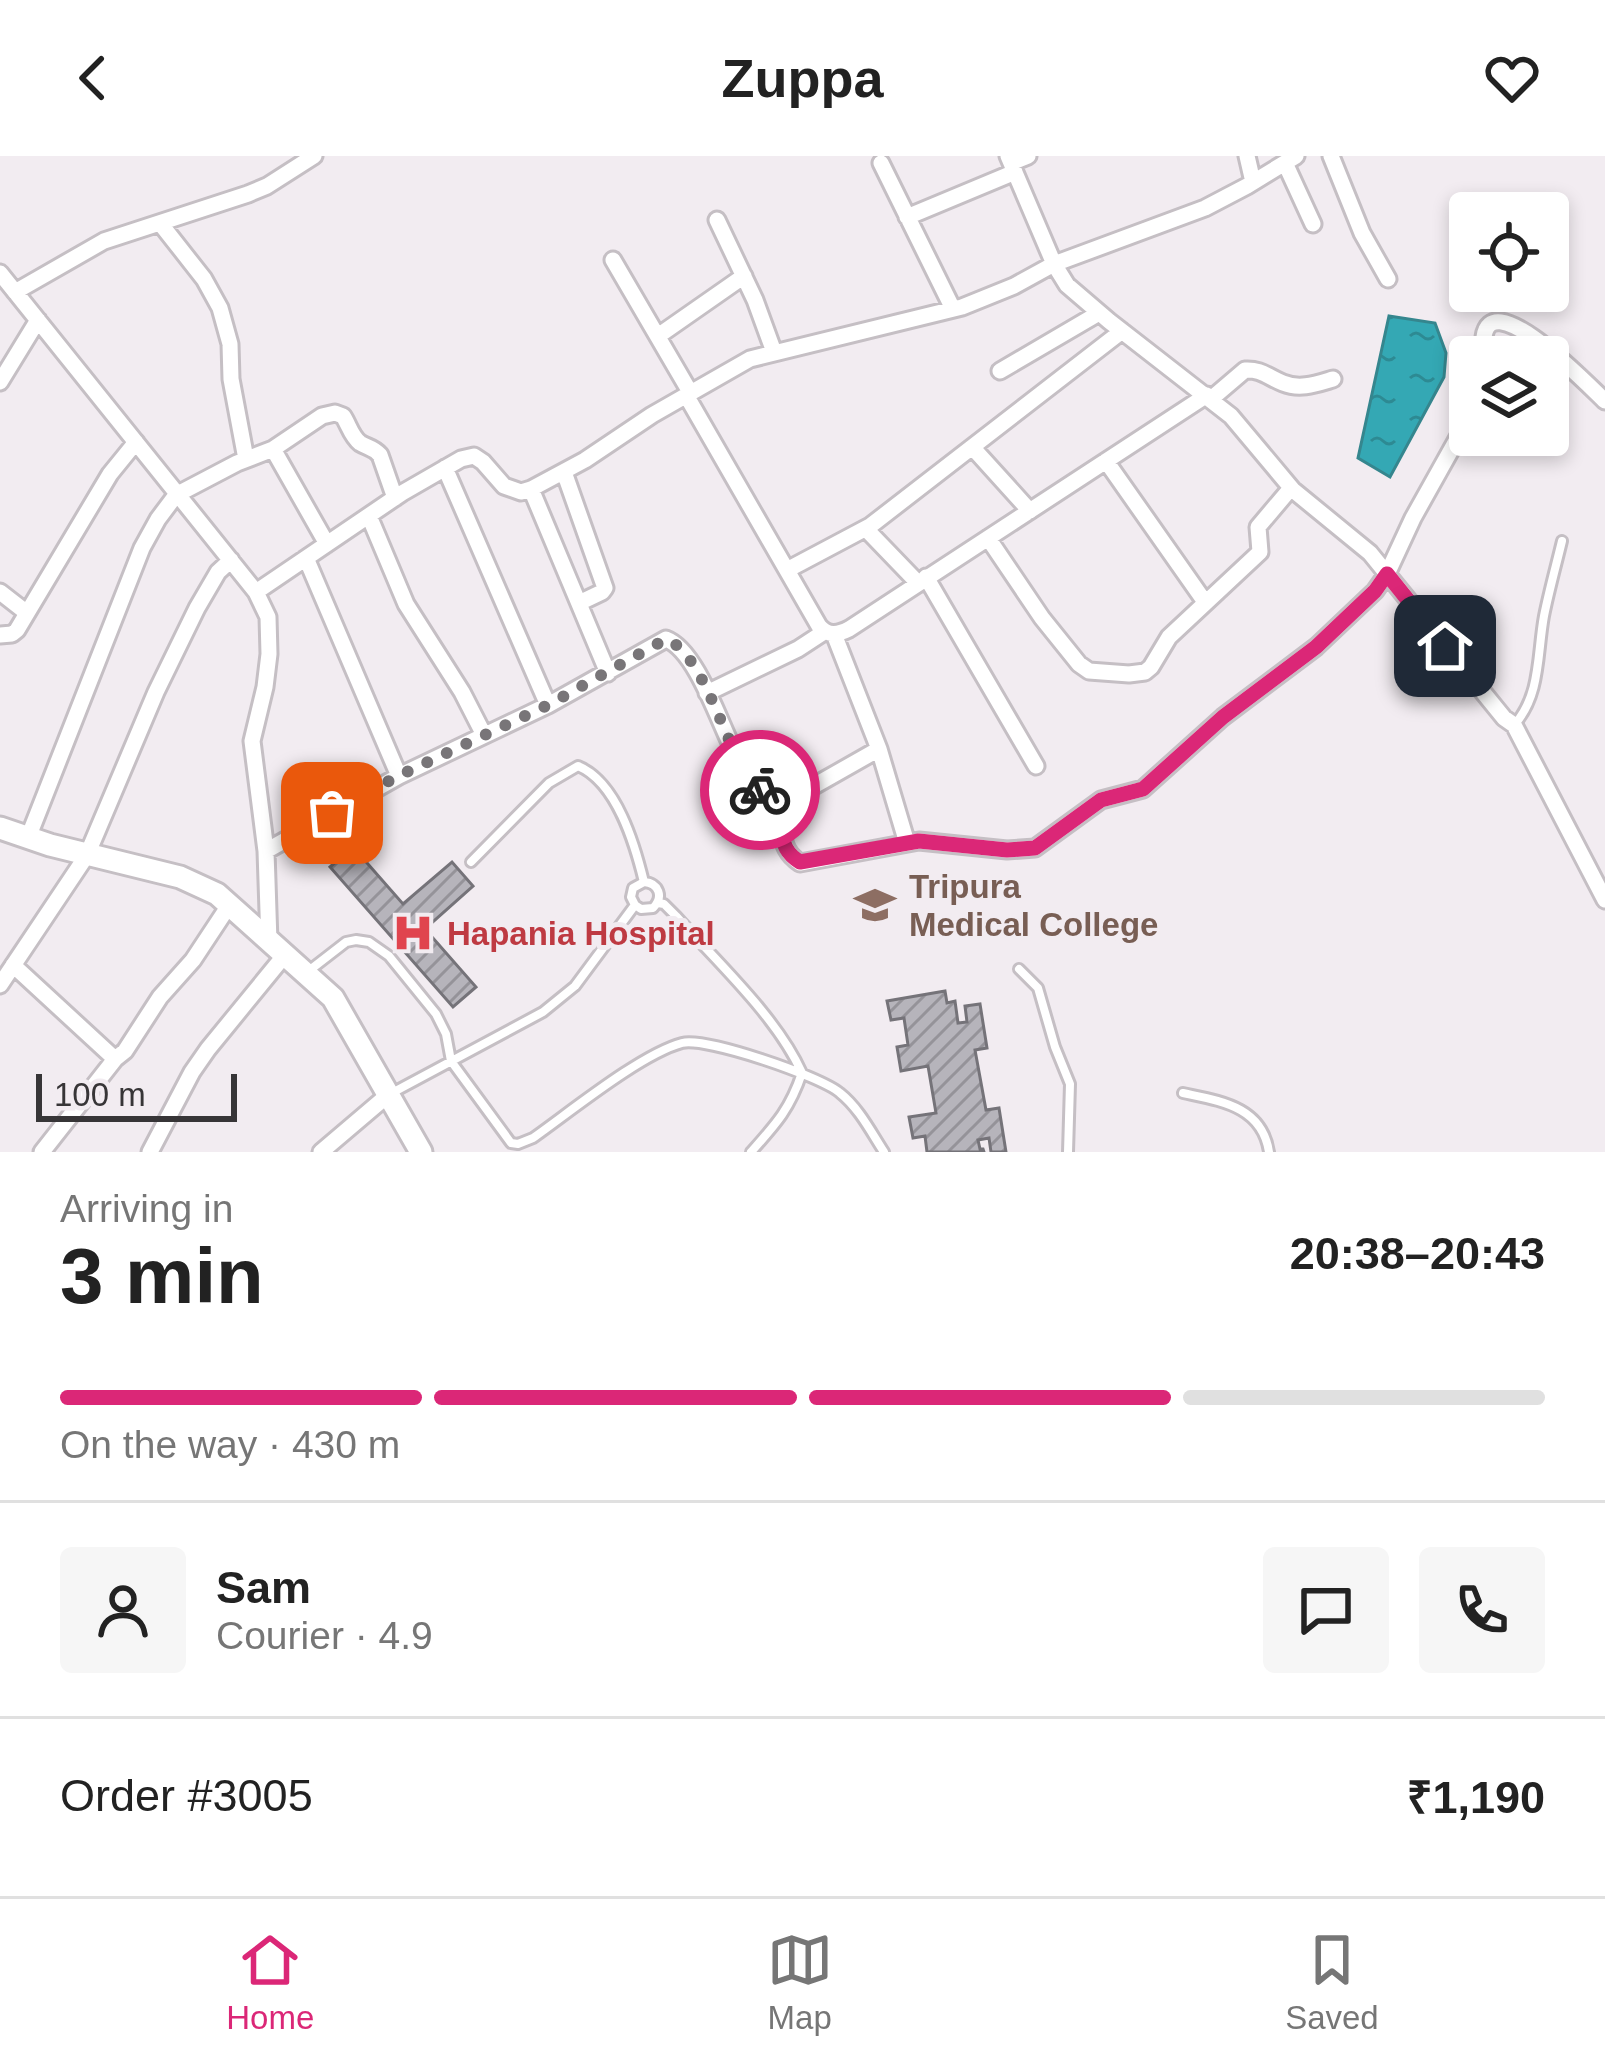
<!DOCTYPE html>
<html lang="en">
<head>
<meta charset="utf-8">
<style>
  :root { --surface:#fff; --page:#f6f6f6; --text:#222; --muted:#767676; --line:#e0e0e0; --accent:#db2777 }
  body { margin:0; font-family:Arial,sans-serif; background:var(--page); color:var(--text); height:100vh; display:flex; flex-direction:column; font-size:45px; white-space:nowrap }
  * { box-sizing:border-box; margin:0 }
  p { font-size:39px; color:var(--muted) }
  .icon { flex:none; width:66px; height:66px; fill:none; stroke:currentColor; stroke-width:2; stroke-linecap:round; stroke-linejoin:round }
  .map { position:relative; height:996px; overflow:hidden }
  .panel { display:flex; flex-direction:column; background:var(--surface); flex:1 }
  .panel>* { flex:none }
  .fabs { position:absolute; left:1449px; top:36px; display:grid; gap:24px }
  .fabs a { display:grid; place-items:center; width:120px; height:120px; border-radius:12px; background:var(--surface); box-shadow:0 6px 18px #0003; font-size:60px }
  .scale { position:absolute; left:36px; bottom:30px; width:201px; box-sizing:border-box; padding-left:12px; border:6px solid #373537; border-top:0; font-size:33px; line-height:42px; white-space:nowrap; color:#373537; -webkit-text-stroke:9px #f2ecf1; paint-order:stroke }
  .pin { position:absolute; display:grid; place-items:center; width:102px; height:102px; color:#fff; margin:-51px; border-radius:24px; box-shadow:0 6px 18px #0006 }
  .courier { position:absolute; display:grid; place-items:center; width:120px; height:120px; margin:-60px; border:9px solid #db2777; border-radius:50%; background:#fff; color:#222; box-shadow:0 3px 15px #0007 }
  .overview em { font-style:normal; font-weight:700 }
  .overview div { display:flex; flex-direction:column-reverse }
  .overview { display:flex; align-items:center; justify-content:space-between; height:204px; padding:0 60px }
  h1 { font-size:78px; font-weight:700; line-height:90px }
  .bar { display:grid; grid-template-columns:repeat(4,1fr); gap:18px 12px; align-content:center; height:144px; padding:0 60px }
  .bar i { height:15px; border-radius:9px; background:var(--line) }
  .bar .active { background:var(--accent) }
  .bar p { grid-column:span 4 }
  .line { display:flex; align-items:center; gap:30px; padding:0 60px; border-top:3px solid var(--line) }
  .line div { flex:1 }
  .round { display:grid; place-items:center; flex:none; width:126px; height:126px; border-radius:12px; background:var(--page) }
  header { display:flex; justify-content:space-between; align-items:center; height:156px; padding:0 60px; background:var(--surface); font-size:54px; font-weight:700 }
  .tab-bar { display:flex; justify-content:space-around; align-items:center; height:168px; border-top:3px solid var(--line); background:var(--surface); font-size:33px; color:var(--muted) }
  .tab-bar a { display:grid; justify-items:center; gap:6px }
  .tab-bar .active { color:var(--accent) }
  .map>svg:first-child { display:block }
</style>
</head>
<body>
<header><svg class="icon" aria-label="back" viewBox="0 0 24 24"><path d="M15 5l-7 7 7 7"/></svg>Zuppa<svg class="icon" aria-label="heart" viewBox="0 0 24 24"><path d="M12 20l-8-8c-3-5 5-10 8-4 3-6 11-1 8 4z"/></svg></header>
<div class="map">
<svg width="1605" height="996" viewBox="0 0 1605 996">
  <defs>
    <pattern id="water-ripples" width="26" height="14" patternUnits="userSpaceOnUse" patternTransform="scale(3)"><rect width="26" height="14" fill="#34a8b4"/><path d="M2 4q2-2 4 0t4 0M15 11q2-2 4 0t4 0" fill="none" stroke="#2d8a93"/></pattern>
    <pattern id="building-hatch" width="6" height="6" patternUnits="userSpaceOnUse" patternTransform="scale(3)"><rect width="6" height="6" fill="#b6b4bb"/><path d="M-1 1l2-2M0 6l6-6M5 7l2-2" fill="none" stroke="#959399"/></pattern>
  </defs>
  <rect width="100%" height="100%" fill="#f2ecf1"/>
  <path fill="url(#water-ripples)" stroke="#35868e" stroke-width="3" d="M1389,160l46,7 11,30 -2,24 -54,100 -32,-19z"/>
  <path fill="url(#building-hatch)" stroke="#757379" stroke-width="3" d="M353,691l50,57 49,-42 21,24 -48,43 51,58 -23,20 -123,-140z
    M945,835l2,12 8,-2 3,22 9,-1 -2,-16 15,-2 7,44 -12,2 11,60 13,-2 7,44h-15l-2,-14 -11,2 2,9h3l1,3h-57l-2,-16 -12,2 -4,-21 27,-4 -8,-47 -27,5 -4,-24 11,-2 -4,-27 -13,2 -4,-19z"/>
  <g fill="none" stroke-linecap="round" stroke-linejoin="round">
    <g stroke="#c5bfc4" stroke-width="14">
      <path id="lane" d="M1515,568c26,-30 22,-70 29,-108 5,-25 12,-50 18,-75
        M471,706l78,-79 29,-17c39,16 57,79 66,116 15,1 20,15 9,26l-12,1 -6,-4
        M658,747l6,1 12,12c41,46 101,101 126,157 -12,36 -26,51 -51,79
        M1019,813l19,19 17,59 15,37 -2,68
        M306,817l40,-31 10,-2 13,2 20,14 47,58 10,20 5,27 60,82 7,1 15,-6c37,-26 108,-84 149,-95 24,-6 138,33 158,50 19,15 31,39 44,59
        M1183,937c37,8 79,13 86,59
        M390,938l153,-82 32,-26 60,-81 -4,-8 2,-9 11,-6"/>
    </g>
    <g stroke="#c5bfc4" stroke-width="21">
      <path id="street" d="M1008,0l46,108 13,21 42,36 122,95 62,74 77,63 134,165 10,7 91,175
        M1247,0l6,26
        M1331,0l31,77 26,46
        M881,7l72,146
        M1011,7l17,-7
        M1285,7l28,61
        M907,61l108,-45
        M717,64l38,80 19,52
        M160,67l44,56 16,29 10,36 1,35 15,80
        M613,104l77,132
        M0,117l256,319 12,25 1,37 -4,33 -13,54 14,110 3,91
        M15,136l89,-51 144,-47 19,-8 47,-30
        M658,180l86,-60
        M1486,201c-1,-7 -3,-13 -2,-20 7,-54 107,51 121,64
        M1000,215l99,-58
        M0,226l38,-62
        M686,239l133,231c9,10 18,9 30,3l358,-234
        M1211,243l34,-29c16,-1 23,7 38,13 17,7 33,1 50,-4
        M973,292l57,63
        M273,293l54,95
        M1106,305l99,141
        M445,312l103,237
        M564,316l41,116 -3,4 -23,11
        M531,333l77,184
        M369,360l37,88 56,88 22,43
        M866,373l52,54
        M988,382l54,80 37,46 10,7 40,3 16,-2 6,-5 18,-30 91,-85 -2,-25 33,-39
        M306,402l93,218
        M787,414l83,-44 252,-195
        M926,421l110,189
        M0,436l27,21
        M256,436l146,-99 59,-34 13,-3 9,6 21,24 17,6 10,-3 54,-29 67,-45 98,-56 212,-52 52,-21 40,-22 151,-56 42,-22 49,-30
        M834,478l45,115 28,94
        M0,479l12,-1 5,-4 93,-156 26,-32
        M707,537l91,-44 26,-17
        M768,647l44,-16 67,-38
        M28,682l114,-290 16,-29 18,-24 61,-32 36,-14 49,-33 13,-3 8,3c6,9 8,20 17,27 8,5 13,4 20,12l15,43
        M266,695l133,-75 149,-71 118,-66c32,12 55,90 72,120 12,18 28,35 37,55 10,19 4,35 25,49l119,-22 88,9 28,-2 66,-48 42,-11 80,-72 93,-70 59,-56 12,-17 26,-56 57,-102
        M13,809l102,94
        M0,829l87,-130 69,-163 41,-84 21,-36 13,-12
        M42,996l73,-93 10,-8 35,-54 33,-37 35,-53
        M150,996l42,-80 16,-23 76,-93
        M321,996l67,-57"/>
    </g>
    <g stroke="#c5bfc4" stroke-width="27">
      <path id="secondary" d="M0,672l50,17 130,32 37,17 116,104 88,154"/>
    </g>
    <use href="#lane" stroke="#fff" stroke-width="8"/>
    <use href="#street" stroke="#fff" stroke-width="15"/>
    <use href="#secondary" stroke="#fff" stroke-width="21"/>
  </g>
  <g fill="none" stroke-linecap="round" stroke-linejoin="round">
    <path stroke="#787578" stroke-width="12" stroke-dasharray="0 21.6" d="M332,657l66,-37 150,-71 118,-66c32,12 53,82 68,111 7,14 17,27 26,40"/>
    <path stroke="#db2777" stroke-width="15" d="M760,634c6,9 13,18 17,27 7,19 3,33 23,45l119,-21 88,9 28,-2 66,-48 42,-11 80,-72 93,-70 59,-56 12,-17 58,72"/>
  </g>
  <defs>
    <g id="university-bare" transform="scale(3.24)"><path d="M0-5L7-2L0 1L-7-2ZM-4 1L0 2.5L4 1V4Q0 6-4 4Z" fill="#8d6e63" stroke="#f2ecf1" stroke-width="2.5" paint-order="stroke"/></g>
    <g id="hospital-bare" transform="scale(3.24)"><path d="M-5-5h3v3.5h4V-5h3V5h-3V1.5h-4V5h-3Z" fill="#e0444e" stroke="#f2ecf1" stroke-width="2.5" paint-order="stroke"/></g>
  </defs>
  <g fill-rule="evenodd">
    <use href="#university-bare" x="875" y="749"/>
    <use href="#hospital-bare" x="413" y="777"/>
  </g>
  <g text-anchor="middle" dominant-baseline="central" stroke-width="10" stroke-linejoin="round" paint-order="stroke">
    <g font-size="33" font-weight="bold" fill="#785e54" stroke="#f2ecf1" text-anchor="start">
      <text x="909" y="730">Tripura<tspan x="909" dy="38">Medical College</tspan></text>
    </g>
    <g font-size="33" font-weight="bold" fill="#be3a42" stroke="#f2ecf1" text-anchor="start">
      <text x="447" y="777">Hapania Hospital</text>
    </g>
  </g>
</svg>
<div class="fabs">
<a><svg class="icon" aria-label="locate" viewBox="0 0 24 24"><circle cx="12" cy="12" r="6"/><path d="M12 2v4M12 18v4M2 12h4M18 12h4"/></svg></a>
<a><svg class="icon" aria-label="layers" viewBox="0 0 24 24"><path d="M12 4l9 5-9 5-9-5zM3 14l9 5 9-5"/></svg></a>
</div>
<div class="scale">100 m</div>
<div class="pin" style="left:332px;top:657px;background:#ea580c"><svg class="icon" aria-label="bag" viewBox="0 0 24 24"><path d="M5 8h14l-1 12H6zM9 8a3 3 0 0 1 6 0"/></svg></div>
<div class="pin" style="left:1445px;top:490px;background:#1f2937"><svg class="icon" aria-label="home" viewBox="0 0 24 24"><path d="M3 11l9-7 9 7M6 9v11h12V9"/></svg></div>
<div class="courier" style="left:760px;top:634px"><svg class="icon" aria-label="bike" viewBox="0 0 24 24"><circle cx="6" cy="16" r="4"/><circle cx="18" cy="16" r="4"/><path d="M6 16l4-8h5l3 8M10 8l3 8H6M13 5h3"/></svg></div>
</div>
<section class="panel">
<div class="overview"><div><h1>3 min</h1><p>Arriving in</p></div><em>20:38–20:43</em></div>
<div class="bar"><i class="active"></i><i class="active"></i><i class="active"></i><i></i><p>On the way · 430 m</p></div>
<div class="line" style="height:216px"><a class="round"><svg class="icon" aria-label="person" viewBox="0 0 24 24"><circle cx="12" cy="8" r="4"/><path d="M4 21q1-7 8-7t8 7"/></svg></a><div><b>Sam</b><p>Courier · 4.9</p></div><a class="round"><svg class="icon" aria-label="chat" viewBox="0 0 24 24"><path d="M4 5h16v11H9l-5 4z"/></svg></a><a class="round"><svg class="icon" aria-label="phone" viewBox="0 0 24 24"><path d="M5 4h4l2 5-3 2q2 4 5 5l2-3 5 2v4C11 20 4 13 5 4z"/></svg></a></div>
<div class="line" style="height:156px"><div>Order #3005</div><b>₹1,190</b></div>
</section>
<nav class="tab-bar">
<a class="active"><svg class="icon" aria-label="home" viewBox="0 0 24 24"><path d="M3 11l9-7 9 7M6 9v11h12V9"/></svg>Home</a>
<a><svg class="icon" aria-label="map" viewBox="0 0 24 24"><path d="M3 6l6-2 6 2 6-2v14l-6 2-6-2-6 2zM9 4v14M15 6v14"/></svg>Map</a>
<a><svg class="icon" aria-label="saved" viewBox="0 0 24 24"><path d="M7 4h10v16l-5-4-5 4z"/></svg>Saved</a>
</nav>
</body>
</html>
